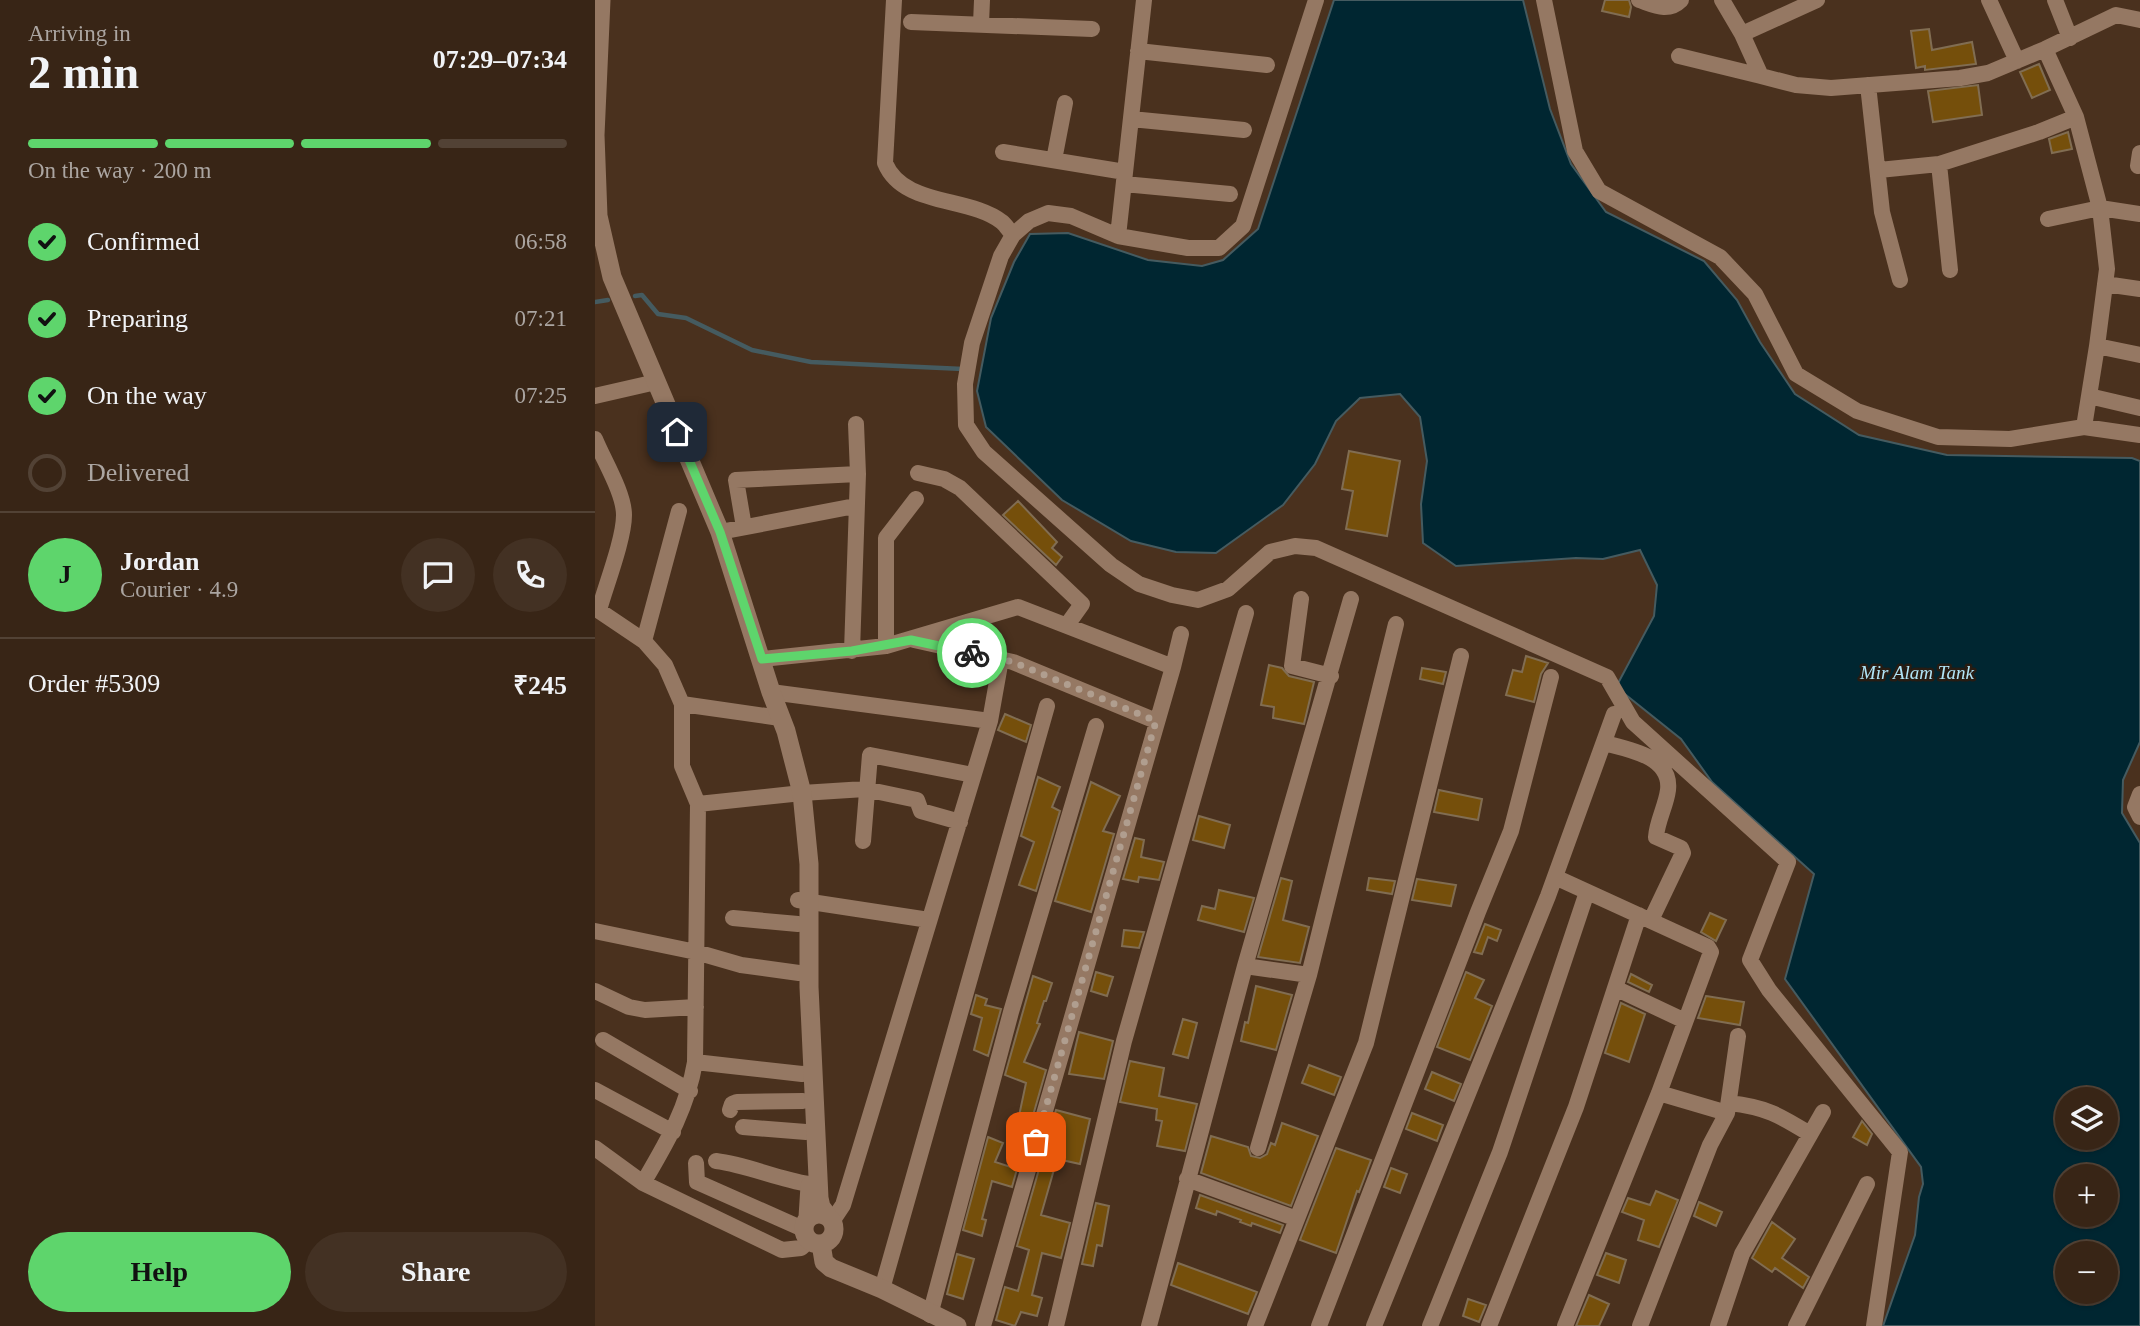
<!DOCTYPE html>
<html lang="en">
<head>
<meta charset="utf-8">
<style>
  :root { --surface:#382516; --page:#433123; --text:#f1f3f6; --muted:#aba5a1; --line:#524235; --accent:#5ed56c }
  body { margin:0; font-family:"Times New Roman",serif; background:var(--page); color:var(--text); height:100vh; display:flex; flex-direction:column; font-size:26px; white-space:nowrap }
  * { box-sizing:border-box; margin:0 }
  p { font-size:23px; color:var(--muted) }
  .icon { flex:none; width:38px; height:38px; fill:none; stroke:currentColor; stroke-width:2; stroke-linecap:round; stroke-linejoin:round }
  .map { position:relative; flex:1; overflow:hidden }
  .details { display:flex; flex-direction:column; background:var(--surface); width:595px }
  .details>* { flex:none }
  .tools { position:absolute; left:1460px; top:1087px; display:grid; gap:14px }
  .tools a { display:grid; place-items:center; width:63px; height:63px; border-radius:50%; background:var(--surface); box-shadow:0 2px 5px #0004,0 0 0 2px var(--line); font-size:35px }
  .pin { position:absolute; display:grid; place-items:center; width:60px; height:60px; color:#fff; margin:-30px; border-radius:14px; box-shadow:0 4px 10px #0006 }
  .courier { position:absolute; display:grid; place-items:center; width:70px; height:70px; margin:-35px; border:5px solid #5ed56c; border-radius:50%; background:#fff; color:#222; box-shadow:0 2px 9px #0007 }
  .headline em { font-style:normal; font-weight:600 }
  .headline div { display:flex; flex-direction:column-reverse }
  .headline { display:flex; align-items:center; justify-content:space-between; height:119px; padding:0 28px }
  h1 { font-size:46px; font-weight:600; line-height:52px }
  .bar { display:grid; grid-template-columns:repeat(4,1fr); gap:10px 7px; align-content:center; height:84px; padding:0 28px }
  .bar i { height:9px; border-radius:5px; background:var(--line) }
  .bar .current { background:var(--accent) }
  .bar p { grid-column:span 4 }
  .line { display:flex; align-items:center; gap:18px; padding:0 28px; border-top:2px solid var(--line) }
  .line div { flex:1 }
  .round { display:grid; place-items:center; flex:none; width:74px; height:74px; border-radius:37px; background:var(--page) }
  ol { padding:0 28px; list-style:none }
  li { display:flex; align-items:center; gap:21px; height:77px }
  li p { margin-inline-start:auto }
  li .icon { padding:7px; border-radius:50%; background:var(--accent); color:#111; stroke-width:4 }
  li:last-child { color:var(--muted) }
  li i { width:38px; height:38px; border:4px solid var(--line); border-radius:50% }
  .primary-button { display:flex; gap:14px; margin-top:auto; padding:14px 28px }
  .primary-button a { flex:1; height:80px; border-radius:42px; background:var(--accent); color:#111; font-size:28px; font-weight:600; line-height:80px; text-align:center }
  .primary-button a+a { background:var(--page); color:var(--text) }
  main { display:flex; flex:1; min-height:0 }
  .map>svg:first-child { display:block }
</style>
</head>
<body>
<main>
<section class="details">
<div class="headline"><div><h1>2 min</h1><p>Arriving in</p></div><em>07:29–07:34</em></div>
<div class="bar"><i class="current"></i><i class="current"></i><i class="current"></i><i></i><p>On the way · 200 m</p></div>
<ol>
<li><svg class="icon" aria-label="check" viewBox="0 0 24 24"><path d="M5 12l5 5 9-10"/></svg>Confirmed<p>06:58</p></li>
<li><svg class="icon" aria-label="check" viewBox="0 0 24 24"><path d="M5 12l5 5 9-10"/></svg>Preparing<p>07:21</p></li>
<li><svg class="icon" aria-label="check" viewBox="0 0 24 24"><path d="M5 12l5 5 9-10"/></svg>On the way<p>07:25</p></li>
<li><i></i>Delivered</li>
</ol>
<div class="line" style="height:126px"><b class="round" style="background:var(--accent);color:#111">J</b><div><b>Jordan</b><p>Courier · 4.9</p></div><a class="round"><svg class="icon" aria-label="chat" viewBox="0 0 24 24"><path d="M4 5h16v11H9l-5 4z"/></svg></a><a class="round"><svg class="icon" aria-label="phone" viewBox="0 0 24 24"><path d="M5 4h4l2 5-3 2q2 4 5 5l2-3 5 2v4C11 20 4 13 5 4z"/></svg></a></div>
<div class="line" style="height:91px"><div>Order #5309</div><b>₹245</b></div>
<div class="primary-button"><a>Help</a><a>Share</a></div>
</section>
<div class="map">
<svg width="1545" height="1326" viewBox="0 0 1545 1326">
  <rect width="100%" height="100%" fill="#4a311e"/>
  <path fill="#002631" stroke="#455b60" stroke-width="2" fill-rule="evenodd" d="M739,0h189l27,109 21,55 35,48 98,49 33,39 23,42 35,52 64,41 88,20 185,3 8,3v281l-17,38 -1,33 18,30v483h-257l32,-91 4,-38 4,-13 -2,-17 -136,-188 29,-105 -102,-92 -31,-43 -65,-52 38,-71 3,-31 -17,-35 -37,9 -27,-1 -120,8 -33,-23 -2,-39 6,-43 -7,-44 -20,-23 -40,4 -24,23 -21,43 -32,41 -67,48 -40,-1 -45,-11 -69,-41 -76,-73 -9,-36 14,-73 23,-56 16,-28 38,-1 80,27 54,6 21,-6 35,-31zM1472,1099h38v39h-38zM1472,1176h38v38h-38zM1472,1253h38v39h-38z"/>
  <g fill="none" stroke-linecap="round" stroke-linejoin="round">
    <path stroke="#455b60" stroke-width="4.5" d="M40,296l7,-1 16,19 28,4 66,32 59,12 152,7
      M0,302l13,-2"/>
  </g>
  <path fill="#754f0b" stroke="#816d52" stroke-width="2" d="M1010,0h24l2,7 -2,10 -27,-6z
    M1334,29l3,21 40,-8 4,22 -51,6v-4l-9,2 -5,-37z
    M1444,64l11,26 -18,8 -12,-26z
    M1383,85l4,30 -49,7 -5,-31z
    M1473,132l4,17 -20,4 -3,-14z
    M754,451l51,10 -13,75 -41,-7 7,-38 -11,-2z
    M423,501l39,41 -5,6 10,9 -6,8 -53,-50z
    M931,656l22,7 -7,11 -7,28 -28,-7 7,-25 9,2z
    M674,665l13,3 7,8 25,6 -10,42 -31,-6 1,-11 -13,-2z
    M827,668l24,4 -3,12 -23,-5z
    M410,714l26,11 -5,17 -28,-12z
    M443,777l22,10 -8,20 8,4 -24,80 -17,-6 15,-43 -13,-6z
    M496,782l29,14 -17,35 11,3 -23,78 -36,-11z
    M844,790l43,9 -4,21 -44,-8z
    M604,816l31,9 -6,23 -31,-8z
    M540,838l9,2 -3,17 23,5 -5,18 -20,-3 -1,5 -15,-3z
    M686,878l11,3 -9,39 26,7 -9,36 -42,-6z
    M774,878l26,3 -3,13 -25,-4z
    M822,879l39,6 -5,21 -39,-6z
    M624,890l35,8 -10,34 -46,-12 4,-14 13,3z
    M1115,913l16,7 -10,21 -15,-9z
    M890,924l16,6 -4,11 -9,-4 -6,17 -8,-2z
    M529,930l20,2 -5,16 -17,-2z
    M501,972l17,5 -6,19 -16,-5z
    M871,972l18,8 -9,18 17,8 -22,54 -33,-13z
    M1036,974l21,11 -3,7 -21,-10z
    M438,976l19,7 -6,18h-2l-7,22 3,1 -16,38 22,8 -14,49 -13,-3 7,-33 -21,-8z
    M661,986l36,9 -16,55 -35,-9 4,-19 3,1z
    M381,995l11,4 -2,6 16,4 -13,47 -14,-6 8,-32 -11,-4z
    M1111,996l38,6 -4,23 -42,-7z
    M1026,1003l24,11 -16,48 -24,-9z
    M588,1019l14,4 -9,35 -15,-4z
    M484,1032l34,9 -9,38 -35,-5z
    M535,1061l34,7 -5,28 38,8 -12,47 -28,-5 5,-25 -6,-1 1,-11 -37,-7z
    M714,1065l32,12 -7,18 -32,-12z
    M837,1072l29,12 -7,17 -29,-12z
    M461,1110l34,9 -10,45 -23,-5 -16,56 29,8 -9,35 -19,-5 -10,42 10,3 -5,18 -16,-4 -6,14 -19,-6 9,-33 13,4 11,-41 -12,-4z
    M817,1113l31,12 -6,16 -31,-12z
    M1267,1121l10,13 -5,11 -14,-8z
    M687,1123l36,13 -27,70 -90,-33 10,-37 37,11 3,9 9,2 7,-4 4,-11 4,2z
    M393,1137l15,6 -8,19 22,7 -5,18 -20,-6 -10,38 4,1 -4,16 -19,-6z
    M741,1148l35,12 -12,32 -2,-1 -21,62 -36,-13z
    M796,1168l16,6 -7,19 -16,-6z
    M1061,1191l22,9 -19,47 -21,-7 6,-20 -22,-8 6,-14 22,7z
    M605,1195l83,30 -3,8 -28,-10 -1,3 -11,-4 1,-2 -24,-9 -1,4 -20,-7z
    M1104,1202l23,10 -6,14 -22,-10z
    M501,1203l13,3 -7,40 -5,-1 -4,21 -11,-2z
    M1177,1222l23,17 -13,19 27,19 -6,11 -28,-20 -3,4 -20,-14z
    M1011,1253l20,7 -7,23 -22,-8z
    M362,1254l17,5 -11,40 -16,-5z
    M583,1263l79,29 -9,22 -77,-29z
    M994,1295l20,9 -10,22h-23z
    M873,1299l18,6 -7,17 -16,-6z"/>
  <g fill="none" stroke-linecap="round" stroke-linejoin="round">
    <path stroke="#957863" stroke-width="16" d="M299,0l-9,163c18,44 84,33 117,59 4,3 7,9 11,13
      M721,0l-73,226 -24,22h-31l-70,-12 -47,-20 -23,-3 -19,8 -16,14 -12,21 -29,87 -7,41 1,41 18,27 127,113 28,19 33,11 26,5 30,-11 42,-37 25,-6 21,2 291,129 26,45 155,140 -38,98 19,30 131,162 -26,174
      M949,0l31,151 24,40 121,66 35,37 41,80 61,37 81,26 72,2 74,-12 56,8
      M1044,0c15,5 29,13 42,0
      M1127,0l20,34 19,42 35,9 35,3 129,-10 28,-5 57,-24 71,-34 24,5
      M1394,0l28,61
      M1460,0l15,38
      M316,22l181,7
      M386,24l1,-24
      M1147,34l75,-34
      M1450,49l31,68 24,91 7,61 -10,77 -13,81
      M543,51l129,14
      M1084,56l82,20
      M1273,85l14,127 18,68
      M536,119l113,11
      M408,152l122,20
      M459,160l11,-57
      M1344,164l11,106
      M1543,166l2,-13
      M1284,170l60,-6 100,-32 37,-15
      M529,184l106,10
      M1453,219l52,-11 40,6
      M523,236l26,-236
      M1510,284l35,5
      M1502,346l43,9
      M0,396l61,-14
      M1494,396l51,12
      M0,439c9,22 29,54 29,76 0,24 -18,70 -25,95
      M323,473l26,6 16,9 122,116 -15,21
      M149,527l-8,-47 122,-6
      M125,532l135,-26
      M706,599l-9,67 39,10
      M0,608l49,33 21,24 17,39v62l16,38 -3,258c-8,47 -28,80 -52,121
      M319,640l99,22 143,59
      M49,641l35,-130
      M291,646v-108l30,-39
      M257,651l6,-177 -2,-50
      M167,659l124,-13 132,-39 155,60 8,-33
      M176,692l219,29
      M87,704l98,14
      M1009,743c23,6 68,13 64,47 -2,16 -11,31 -12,47l25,11 2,5 -32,67
      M1545,794l-5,13 5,10
      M103,804l104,-11 63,-4 52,11 4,11 39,11
      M268,841l7,-86 103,20
      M960,877l153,70 3,5 -52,141 -94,233
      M203,900l131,20
      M138,918l65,6
      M0,931l101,21 45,13 58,8
      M650,966l64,9
      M1020,988l70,33
      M0,991l34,16 16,3 51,-3
      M8,1040l87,51
      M100,1062l107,12 11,-1
      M0,1090l78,42
      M1064,1093l68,20
      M1134,1103c37,4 50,12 81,31
      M135,1110l2,-6 5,-2 66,-1
      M148,1127l63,5
      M0,1148l48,35 139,67 19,-2 8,-7
      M663,1148l51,-173 87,-351
      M121,1161c32,4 61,18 93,23
      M101,1163l1,19 106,47
      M592,1179l110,40
      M238,1220l10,-15 147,-484 11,-62
      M287,1289l165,-583
      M335,1315l81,-303 85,-286
      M388,1326l190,-659
      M461,1326l68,-285 122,-428
      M554,1326l96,-360 106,-367
      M660,1326l111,-283 95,-387
      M724,1326l159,-414 33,-81 40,-154
      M779,1326l174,-430 66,-182
      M835,1326l70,-174 87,-260
      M894,1326l87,-219 63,-192
      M1045,1326l70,-181 17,-32 11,-77
      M1123,1326l24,-72 81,-142
      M1201,1326l71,-142"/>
    <path stroke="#957863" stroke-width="19" d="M6,0l-6,135 3,81 14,61 108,255 51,160 15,39 16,62 7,71v123l10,211 2,9 6,8
      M209 1229a15 15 0 1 1 30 0a15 15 0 1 1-30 0Z
      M213,1217l2,-31
      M226,1244l3,18 7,6 51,21 75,37"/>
  </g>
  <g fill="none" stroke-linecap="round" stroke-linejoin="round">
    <path stroke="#b09e8f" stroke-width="7" stroke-dasharray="0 12.6" d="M377,653l41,9 143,59 -120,421"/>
    <path stroke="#5ed56c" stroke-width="9" d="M82,432l43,100 42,127 90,-8 59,-11 61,13"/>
  </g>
  <g text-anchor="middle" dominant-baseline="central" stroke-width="5" stroke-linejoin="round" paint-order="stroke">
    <g font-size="19" font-style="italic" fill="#b1e4f6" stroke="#271c13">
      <text x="1322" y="672">Mir Alam Tank</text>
    </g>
  </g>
</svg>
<div class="tools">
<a><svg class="icon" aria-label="layers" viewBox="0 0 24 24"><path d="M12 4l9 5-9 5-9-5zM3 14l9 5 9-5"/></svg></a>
<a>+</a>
<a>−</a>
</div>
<div class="pin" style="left:441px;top:1142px;background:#ea580c"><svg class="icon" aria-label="bag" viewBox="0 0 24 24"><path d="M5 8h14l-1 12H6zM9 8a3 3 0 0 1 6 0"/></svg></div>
<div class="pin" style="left:82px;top:432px;background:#1f2937"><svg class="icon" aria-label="home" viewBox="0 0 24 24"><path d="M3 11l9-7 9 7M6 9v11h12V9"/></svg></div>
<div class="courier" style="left:377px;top:653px"><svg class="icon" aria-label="bike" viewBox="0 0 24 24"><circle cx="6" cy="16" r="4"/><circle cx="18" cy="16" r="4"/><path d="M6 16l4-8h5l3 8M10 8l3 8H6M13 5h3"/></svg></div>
</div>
</main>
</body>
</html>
